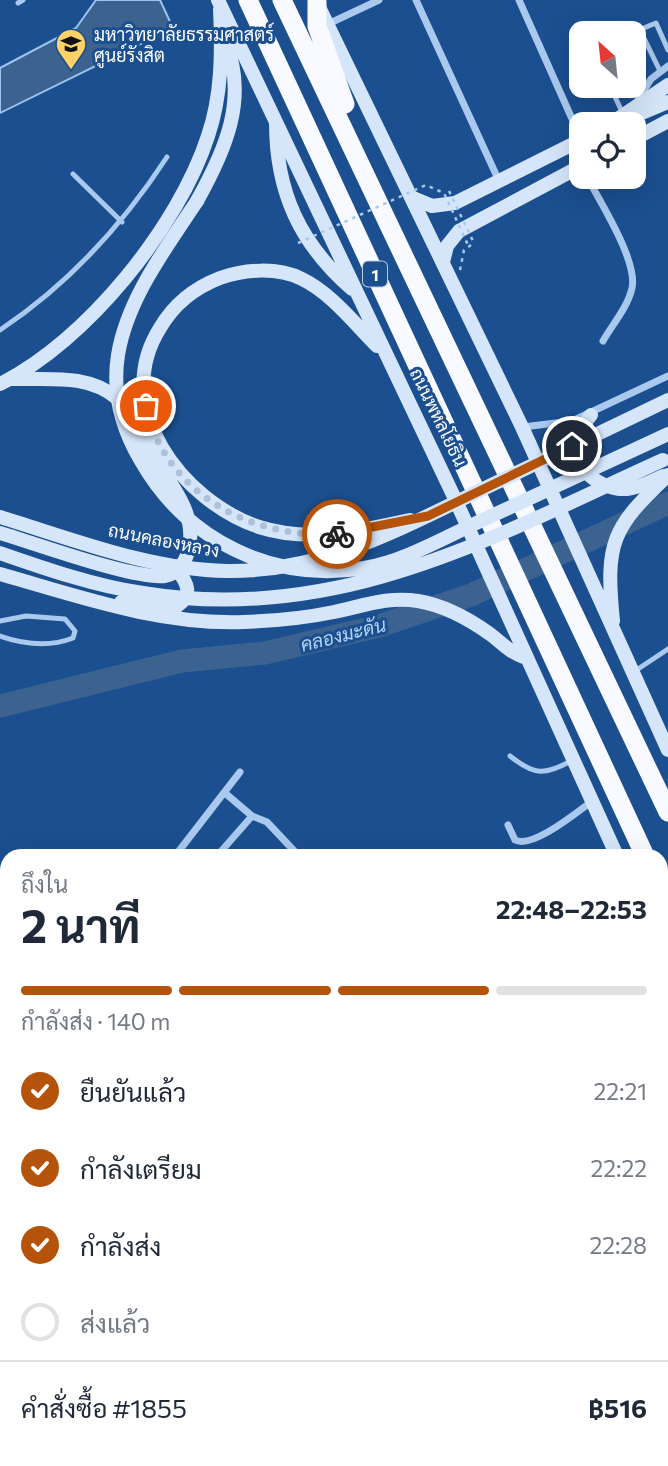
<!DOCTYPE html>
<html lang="th">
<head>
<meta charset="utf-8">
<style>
  :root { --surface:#fff; --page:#f2f2f3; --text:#1f2937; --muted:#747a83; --line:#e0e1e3; --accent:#b45309 }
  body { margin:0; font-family:Commissioner,Sarabun,sans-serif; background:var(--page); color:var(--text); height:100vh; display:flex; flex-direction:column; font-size:26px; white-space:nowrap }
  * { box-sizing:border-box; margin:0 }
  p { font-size:23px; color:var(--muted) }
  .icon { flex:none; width:38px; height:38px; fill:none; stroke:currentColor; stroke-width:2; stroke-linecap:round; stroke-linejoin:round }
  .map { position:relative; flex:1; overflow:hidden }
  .drawer { position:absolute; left:0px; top:849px; width:668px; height:618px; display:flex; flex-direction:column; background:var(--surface); border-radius:21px 21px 0 0; box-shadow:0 7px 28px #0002 }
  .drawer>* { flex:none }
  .needle { width:46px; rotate:333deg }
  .controls { position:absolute; left:569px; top:21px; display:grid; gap:14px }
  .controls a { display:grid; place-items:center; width:77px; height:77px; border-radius:14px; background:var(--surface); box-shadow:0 7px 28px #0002; font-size:35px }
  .pin { position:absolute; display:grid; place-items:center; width:60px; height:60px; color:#fff; margin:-30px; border:4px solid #fff; border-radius:50%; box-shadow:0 2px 7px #0007 }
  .courier { position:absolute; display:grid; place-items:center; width:70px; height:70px; margin:-35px; border:5px solid #b45309; border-radius:50%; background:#fff; color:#222; box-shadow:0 2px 9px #0007 }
  .headline em { font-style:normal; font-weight:700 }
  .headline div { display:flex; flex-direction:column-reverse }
  .headline { display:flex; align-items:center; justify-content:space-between; height:119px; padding:0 21px }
  h1 { font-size:46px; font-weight:700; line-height:52px }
  .bar { display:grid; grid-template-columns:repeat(4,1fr); gap:10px 7px; align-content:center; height:84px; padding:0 21px }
  .bar i { height:9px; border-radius:5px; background:var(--line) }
  .bar .current { background:var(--accent) }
  .bar p { grid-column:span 4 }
  .line { display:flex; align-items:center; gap:18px; padding:0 21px; border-top:2px solid var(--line) }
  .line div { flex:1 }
  ol { padding:0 21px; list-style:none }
  li { display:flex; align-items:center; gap:21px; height:77px }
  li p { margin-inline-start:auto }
  li .icon { padding:7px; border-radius:50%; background:var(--accent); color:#fff; stroke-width:4 }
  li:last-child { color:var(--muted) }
  li i { width:38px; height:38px; border:4px solid var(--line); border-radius:50% }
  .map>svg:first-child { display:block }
</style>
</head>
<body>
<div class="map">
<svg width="668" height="1466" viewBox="0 0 668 1466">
  <rect width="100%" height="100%" fill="#1b4f8f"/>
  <path fill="#3c6290" stroke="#9cc4f0" stroke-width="2" d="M96,0h64l13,28 -173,85v-45l76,-40z"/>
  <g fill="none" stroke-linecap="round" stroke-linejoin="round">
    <path stroke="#3c6290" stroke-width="23" d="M0,706l182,-45 83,-8 114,-27 92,-31 197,-92"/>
    <path stroke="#a9c9ee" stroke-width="2.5" stroke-dasharray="3.5 5" stroke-linecap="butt" d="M460,270l4,-20 10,-7"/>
    <path stroke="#a9c9ee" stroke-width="5" d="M18,3l5,-3
      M639,30l17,-7 12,27
      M633,33l8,-1 19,39
      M610,86l13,28
      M73,174l49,48
      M0,330c69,-46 122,-104 167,-173
      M0,621l26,-5 39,3 10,12 -2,7c-23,9 -50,6 -73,-2
      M635,671l33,-22
      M510,756c25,20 35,19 61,5
      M662,1273l6,-4
      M281,1466l13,-6"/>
    <path stroke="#a9c9ee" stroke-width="7" d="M416,0l83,181
      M519,0l62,139
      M328,24l51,-24
      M637,102l14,-23 17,-13
      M587,177c13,25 51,84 45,111 -4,19 -20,37 -29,53
      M523,427l49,-6 96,-45
      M225,793l27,23
      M508,825l7,15c17,9 61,-27 76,-38
      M175,856l65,-84
      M217,856l35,-40 15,6 32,34
      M662,1086l6,-4
      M0,1165l7,3
      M0,1270l7,4
      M662,1350l6,-3
      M0,1351l7,6
      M662,1371l6,-2
      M662,1403l6,11
      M454,1466l12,-6"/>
    <path stroke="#d6e6fa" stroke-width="14" d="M218,0l238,501 161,355
      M319,7l203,420 146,323
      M625,120l43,-18
      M276,123c0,69 24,121 76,166
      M610,124l58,-39
      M634,139l34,-18
      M413,198l19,8 23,-3 126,-63
      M197,201c28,-50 52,-103 28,-160
      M443,262l4,-16 12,-15 122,-65
      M377,346c-22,-22 -46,-53 -75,-67 -24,-12 -57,-10 -82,-1 -26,10 -46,26 -60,50 -50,79 22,173 99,199 50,16 102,4 151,-7
      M0,384c86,-42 179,-158 208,-248 14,-41 14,-84 12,-127
      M591,415c-6,7 -12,14 -14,23 -8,29 24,53 50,51 12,-1 25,-8 36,-13
      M0,533c34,10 135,47 165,43 9,-2 16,-8 20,-16 19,-43 -17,-78 -37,-111 -9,-17 -14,-38 -30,-50 -30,-26 -71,-19 -108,-20
      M0,574c81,23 159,51 244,48 30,-1 61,-4 90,-10 29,-6 54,-16 84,-11 24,4 51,18 72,33 12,9 19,18 34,23
      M121,602l56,4c16,-11 11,-23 0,-36
      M613,621c-8,-79 -1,-93 55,-146
      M662,950l6,13"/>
    <path stroke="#f8faff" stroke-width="19" d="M248,0l397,856
      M282,0l386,812
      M317,2v24l28,78
      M662,892l6,14"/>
    <path stroke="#a9c9ee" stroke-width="2.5" stroke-dasharray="3.5 5" stroke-linecap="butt" d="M449,191l25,52
      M298,243l128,-58 18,8 24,52"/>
    <path stroke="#d6e6fa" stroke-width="14" d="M197,201c-31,47 -70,98 -79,154 -6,38 4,74 23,106 46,80 132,122 223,107 37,-6 74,-27 108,-43 65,-30 131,-61 196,-91
      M0,517c72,22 150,53 227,54 95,1 171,-41 254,-81 63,-30 125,-60 187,-90
      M0,553c46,16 95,33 143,40 195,32 350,-56 520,-133"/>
  </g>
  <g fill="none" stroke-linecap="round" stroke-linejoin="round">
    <path stroke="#afc1d8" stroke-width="7" stroke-dasharray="0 12.6" d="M146,406c18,87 107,134 191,128"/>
    <path stroke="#b45309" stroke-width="9" d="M337,534l91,-18 144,-70"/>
  </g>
  <defs>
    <g id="university-pin" transform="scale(1.575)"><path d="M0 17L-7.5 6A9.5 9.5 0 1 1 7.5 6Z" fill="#ffd166" stroke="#1b4f8f"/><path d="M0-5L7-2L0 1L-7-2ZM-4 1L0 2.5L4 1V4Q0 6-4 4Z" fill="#111"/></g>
  </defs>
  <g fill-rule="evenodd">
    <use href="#university-pin" x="71" y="44"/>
  </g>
  <g text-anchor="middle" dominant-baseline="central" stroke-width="6" stroke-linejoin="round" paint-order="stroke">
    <rect fill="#1b4f8f" stroke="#bbcadd" stroke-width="2" x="363" y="261.5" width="24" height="25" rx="5"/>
    <g font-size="16" font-weight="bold" fill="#fff">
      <text x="375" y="274">1</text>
    </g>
    <g font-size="18" fill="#fff" stroke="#1b4f8f" text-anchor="start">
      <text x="94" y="34">มหาวิทยาลัยธรรมศาสตร์<tspan x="94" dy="21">ศูนย์รังสิต</tspan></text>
    </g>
    <g font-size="18" fill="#fff" stroke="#1b4f8f">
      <text transform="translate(439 417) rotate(64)">ถนนพหลโยธิน</text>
      <text transform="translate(164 540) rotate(11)">ถนนคลองหลวง</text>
    </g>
    <g font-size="19" font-style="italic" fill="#b5d3f5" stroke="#1b4f8f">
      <text transform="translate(343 634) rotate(-14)">คลองมะดัน</text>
    </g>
  </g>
</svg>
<div class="controls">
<a><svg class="needle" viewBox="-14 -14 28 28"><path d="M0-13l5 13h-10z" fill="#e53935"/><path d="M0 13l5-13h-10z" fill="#747a83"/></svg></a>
<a><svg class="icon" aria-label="locate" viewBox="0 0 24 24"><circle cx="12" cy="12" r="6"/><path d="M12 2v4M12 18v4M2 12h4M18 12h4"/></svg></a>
</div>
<div class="pin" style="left:146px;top:406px;background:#ea580c"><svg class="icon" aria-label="bag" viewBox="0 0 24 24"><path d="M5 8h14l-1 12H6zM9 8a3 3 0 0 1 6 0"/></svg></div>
<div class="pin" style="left:572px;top:446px;background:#1f2937"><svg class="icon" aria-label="home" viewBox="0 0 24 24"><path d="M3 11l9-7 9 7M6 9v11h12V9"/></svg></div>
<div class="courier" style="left:337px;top:534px"><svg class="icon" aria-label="bike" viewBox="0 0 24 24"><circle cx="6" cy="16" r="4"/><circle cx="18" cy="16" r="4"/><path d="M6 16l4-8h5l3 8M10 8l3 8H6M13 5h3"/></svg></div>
<section class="drawer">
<div class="headline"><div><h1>2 นาที</h1><p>ถึงใน</p></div><em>22:48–22:53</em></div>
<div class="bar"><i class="current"></i><i class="current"></i><i class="current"></i><i></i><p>กำลังส่ง · 140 m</p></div>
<ol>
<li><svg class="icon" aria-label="check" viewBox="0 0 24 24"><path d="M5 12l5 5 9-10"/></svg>ยืนยันแล้ว<p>22:21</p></li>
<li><svg class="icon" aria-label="check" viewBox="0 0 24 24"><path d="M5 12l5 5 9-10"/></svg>กำลังเตรียม<p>22:22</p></li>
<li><svg class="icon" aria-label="check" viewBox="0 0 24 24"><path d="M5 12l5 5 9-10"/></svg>กำลังส่ง<p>22:28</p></li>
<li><i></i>ส่งแล้ว</li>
</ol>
<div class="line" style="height:91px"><div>คำสั่งซื้อ #1855</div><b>฿516</b></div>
</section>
</div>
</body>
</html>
